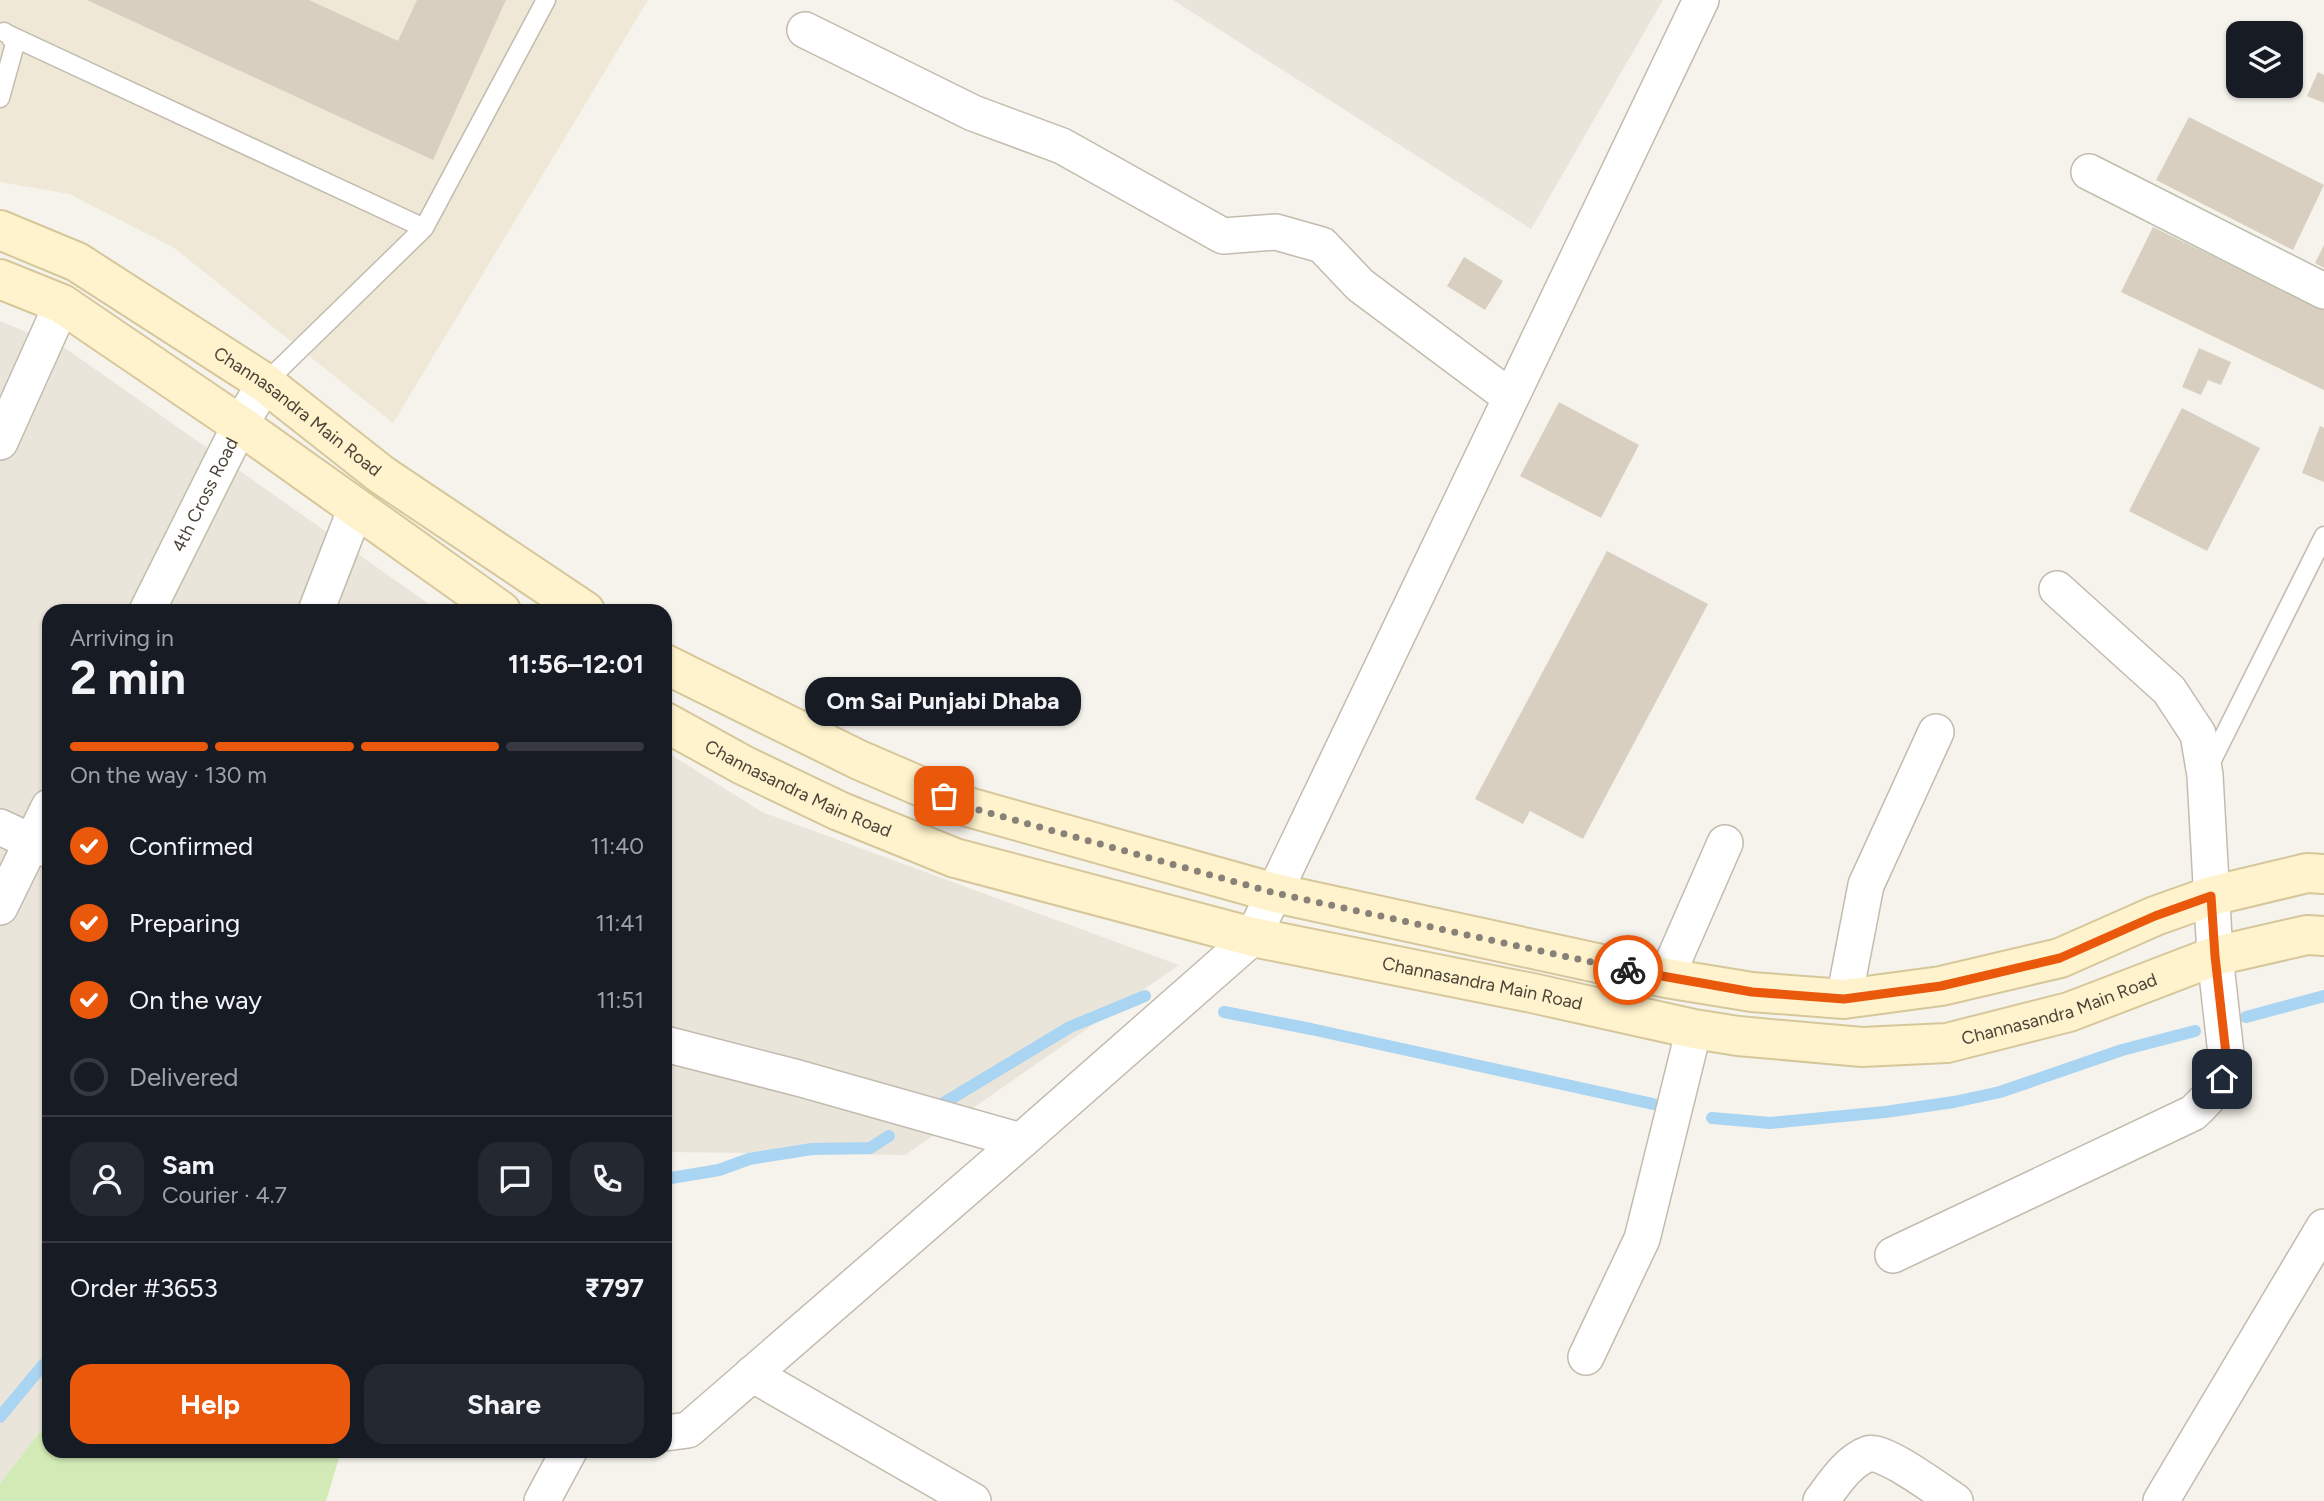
<!DOCTYPE html>
<html lang="en">
<head>
<meta charset="utf-8">
<style>
  :root { --surface:#171b24; --page:#242831; --text:#f1f3f6; --muted:#9ea1a6; --line:#363941; --accent:#ea580c }
  body { margin:0; font-family:Figtree,sans-serif; background:var(--page); color:var(--text); height:100vh; display:flex; flex-direction:column; font-size:26px; white-space:nowrap }
  * { box-sizing:border-box; margin:0 }
  p { font-size:23px; color:var(--muted) }
  .icon { flex:none; width:38px; height:38px; fill:none; stroke:currentColor; stroke-width:2; stroke-linecap:round; stroke-linejoin:round }
  .map { position:relative; flex:1; overflow:hidden }
  .panel { position:absolute; left:42px; top:604px; width:630px; height:854px; display:flex; flex-direction:column; background:var(--surface); border-radius:21px; box-shadow:0 2px 5px #0004 }
  .panel>* { flex:none }
  .buttons { position:absolute; left:2226px; top:21px; display:grid; gap:14px }
  .buttons a { display:grid; place-items:center; width:77px; height:77px; border-radius:14px; background:var(--surface); box-shadow:0 2px 5px #0004; font-size:35px }
  .pin { position:absolute; display:grid; place-items:center; width:60px; height:60px; color:#fff; margin:-30px; border-radius:14px; box-shadow:0 4px 10px #0006 }
  .courier { position:absolute; display:grid; place-items:center; width:70px; height:70px; margin:-35px; border:5px solid #ea580c; border-radius:50%; background:#fff; color:#222; box-shadow:0 2px 9px #0007 }
  .bubble { position:absolute; height:49px; border-radius:21px; background:var(--surface); box-shadow:0 2px 5px #0004; font-size:23px; font-weight:700; line-height:49px; text-align:center }
  .overview em { font-style:normal; font-weight:700 }
  .overview div { display:flex; flex-direction:column-reverse }
  .overview { display:flex; align-items:center; justify-content:space-between; height:119px; padding:0 28px }
  h1 { font-size:46px; font-weight:700; line-height:52px }
  .bar { display:grid; grid-template-columns:repeat(4,1fr); gap:10px 7px; align-content:center; height:84px; padding:0 28px }
  .bar i { height:9px; border-radius:5px; background:var(--line) }
  .bar .selected { background:var(--accent) }
  .bar p { grid-column:span 4 }
  .line { display:flex; align-items:center; gap:18px; padding:0 28px; border-top:2px solid var(--line) }
  .line div { flex:1 }
  .round { display:grid; place-items:center; flex:none; width:74px; height:74px; border-radius:21px; background:var(--page) }
  ol { padding:0 28px; list-style:none }
  li { display:flex; align-items:center; gap:21px; height:77px }
  li p { margin-inline-start:auto }
  li .icon { padding:7px; border-radius:50%; background:var(--accent); color:#fff; stroke-width:4 }
  li:last-child { color:var(--muted) }
  li i { width:38px; height:38px; border:4px solid var(--line); border-radius:50% }
  .primary-button { display:flex; gap:14px; margin-top:auto; padding:14px 28px }
  .primary-button a { flex:1; height:80px; border-radius:21px; background:var(--accent); color:#fff; font-size:28px; font-weight:700; line-height:80px; text-align:center }
  .primary-button a+a { background:var(--page); color:var(--text) }
  .map>svg:first-child { display:block }
</style>
</head>
<body>
<div class="map">
<svg width="2324" height="1501" viewBox="0 0 2324 1501">
  <rect width="100%" height="100%" fill="#f6f3ec"/>
  <path fill="#eae5da" d="M1173,0h490l-132,229z
    M0,321l65,27 374,263h-390v809l-49,64z
    M665,751l97,61 417,153 -274,190 -240,-3z"/>
  <path fill="#efe8d6" d="M0,0h648l-255,423 -220,-176 -104,-53 -69,-12z"/>
  <path fill="#d2eab5" d="M49,1420v31h292l-15,50h-326v-17z"/>
  <g fill="none" stroke-linecap="round" stroke-linejoin="round">
    <path stroke="#a9d4f2" stroke-width="12" d="M1224,1012l87,17 342,75
      M2246,1017l78,-21
      M942,1104l128,-77 75,-31
      M1712,1118l58,5 115,-11 69,-10 46,-10 122,-42 73,-19
      M665,1179l54,-9 30,-11 63,-10 58,-1 19,-12
      M0,1417l43,-52 6,-3"/>
  </g>
  <path fill="#d8cfc1" d="M87,0h222l89,41 19,-41h89l-73,160z
    M2318,72l6,3v28l-17,-7z
    M2189,117l135,68 -31,65 -137,-70z
    M2153,227l171,83v80l-203,-98z
    M2324,245v23l-9,-5z
    M1464,257l39,24 -18,29 -38,-24z
    M2199,348l32,14 -10,23 -13,-5 -7,15 -19,-8z
    M1559,402l80,43 -38,73 -81,-42z
    M2182,408l78,40 -53,103 -78,-40z
    M2320,426l4,2v54l-22,-9z
    M1607,551l101,53 -125,235 -53,-28 -7,13 -48,-25z"/>
  <g fill="none" stroke-linecap="round" stroke-linejoin="round">
    <g stroke="#c2bbae" stroke-width="21">
      <path id="service" d="M9,35l415,193
        M0,98l15,-54 -6,-9 -5,-3
        M265,383l159,-155 122,-228
        M2208,768l116,-232"/>
    </g>
    <g stroke="#c2bbae" stroke-width="38">
      <g id="minor">
        <path d="M805,30l168,83 89,33 161,90 53,-4 46,13 38,40 150,112"/>
        <path d="M2089,172l235,119"/>
        <path d="M0,442l62,-138"/>
        <path id="s1" d="M147,611l93,-186 25,-42"/>
        <path d="M316,611l40,-103"/>
        <path d="M0,827l49,23"/>
        <path d="M0,907l49,-100"/>
        <path d="M1666,978l59,-135"/>
        <path d="M1844,999l22,-114 70,-153"/>
        <path d="M665,1044l133,34 223,63 232,-204 448,-937"/>
        <path d="M1893,1255l300,-142c16,-15 28,-28 34,-50l-12,-107 -10,-181 -7,-41 -29,-44 -112,-101"/>
        <path d="M1586,1357l56,-118 52,-210"/>
        <path d="M752,1374l221,127"/>
        <path d="M665,1433l23,-3 333,-289"/>
        <path d="M542,1501l27,-50"/>
        <path d="M1821,1501c12,-16 27,-40 47,-47 16,-5 71,37 87,47"/>
        <path d="M2161,1501l163,-274"/>
      </g>
    </g>
    <g stroke="#d6c79b" stroke-width="42">
      <g id="secondary">
        <path id="s2" d="M0,230l77,32 188,121 117,92 203,136"/>
        <path d="M0,279l62,25 178,121 261,186"/>
        <path d="M665,664l194,96 109,47 307,86 391,85 86,14 92,7 97,-13 119,-28 95,-42 56,-20 96,-23 17,1"/>
        <path id="s3" d="M665,722l78,43 96,46 116,47 298,79 279,56 162,36 44,7 124,11 85,-4 122,-31 146,-56 92,-21 17,1"/>
      </g>
    </g>
    <use href="#service" stroke="#fff" stroke-width="18"/>
    <use href="#minor" stroke="#fff" stroke-width="35"/>
    <use href="#secondary" stroke="#fff3cd" stroke-width="38"/>
  </g>
  <g fill="none" stroke-linecap="round" stroke-linejoin="round">
    <path stroke="#878178" stroke-width="7" stroke-dasharray="0 12.6" d="M944,796l24,11 307,86 353,77"/>
    <path stroke="#ea580c" stroke-width="9" d="M1628,970l124,22 92,7 97,-13 119,-28 95,-42 56,-20 4,60 12,107 -5,16"/>
  </g>
  <g text-anchor="middle" dominant-baseline="central" stroke-width="7" stroke-linejoin="round" paint-order="stroke">
    <g font-size="18" fill="#4b4439" stroke="#fff">
      <text stroke="none"><textPath href="#s2" startOffset="350">Channasandra Main Road</textPath></text>
      <text stroke="none"><textPath href="#s1" startOffset="130">4th Cross Road</textPath></text>
      <text stroke="none"><textPath href="#s3" startOffset="149">Channasandra Main Road</textPath></text>
      <text stroke="none"><textPath href="#s3" startOffset="863">Channasandra Main Road</textPath></text>
      <text stroke="none"><textPath href="#s3" startOffset="1451">Channasandra Main Road</textPath></text>
    </g>
  </g>
</svg>
<div class="buttons">
<a><svg class="icon" aria-label="layers" viewBox="0 0 24 24"><path d="M12 4l9 5-9 5-9-5zM3 14l9 5 9-5"/></svg></a>
</div>
<div class="pin" style="left:944px;top:796px;background:#ea580c"><svg class="icon" aria-label="bag" viewBox="0 0 24 24"><path d="M5 8h14l-1 12H6zM9 8a3 3 0 0 1 6 0"/></svg></div>
<div class="pin" style="left:2222px;top:1079px;background:#1f2937"><svg class="icon" aria-label="home" viewBox="0 0 24 24"><path d="M3 11l9-7 9 7M6 9v11h12V9"/></svg></div>
<div class="courier" style="left:1628px;top:970px"><svg class="icon" aria-label="bike" viewBox="0 0 24 24"><circle cx="6" cy="16" r="4"/><circle cx="18" cy="16" r="4"/><path d="M6 16l4-8h5l3 8M10 8l3 8H6M13 5h3"/></svg></div>
<div class="bubble" style="left:805px;top:677px;width:276px">Om Sai Punjabi Dhaba</div>
<section class="panel">
<div class="overview"><div><h1>2 min</h1><p>Arriving in</p></div><em>11:56–12:01</em></div>
<div class="bar"><i class="selected"></i><i class="selected"></i><i class="selected"></i><i></i><p>On the way · 130 m</p></div>
<ol>
<li><svg class="icon" aria-label="check" viewBox="0 0 24 24"><path d="M5 12l5 5 9-10"/></svg>Confirmed<p>11:40</p></li>
<li><svg class="icon" aria-label="check" viewBox="0 0 24 24"><path d="M5 12l5 5 9-10"/></svg>Preparing<p>11:41</p></li>
<li><svg class="icon" aria-label="check" viewBox="0 0 24 24"><path d="M5 12l5 5 9-10"/></svg>On the way<p>11:51</p></li>
<li><i></i>Delivered</li>
</ol>
<div class="line" style="height:126px"><a class="round"><svg class="icon" aria-label="person" viewBox="0 0 24 24"><circle cx="12" cy="8" r="4"/><path d="M4 21q1-7 8-7t8 7"/></svg></a><div><b>Sam</b><p>Courier · 4.7</p></div><a class="round"><svg class="icon" aria-label="chat" viewBox="0 0 24 24"><path d="M4 5h16v11H9l-5 4z"/></svg></a><a class="round"><svg class="icon" aria-label="phone" viewBox="0 0 24 24"><path d="M5 4h4l2 5-3 2q2 4 5 5l2-3 5 2v4C11 20 4 13 5 4z"/></svg></a></div>
<div class="line" style="height:91px"><div>Order #3653</div><b>₹797</b></div>
<div class="primary-button"><a>Help</a><a>Share</a></div>
</section>
</div>
</body>
</html>
